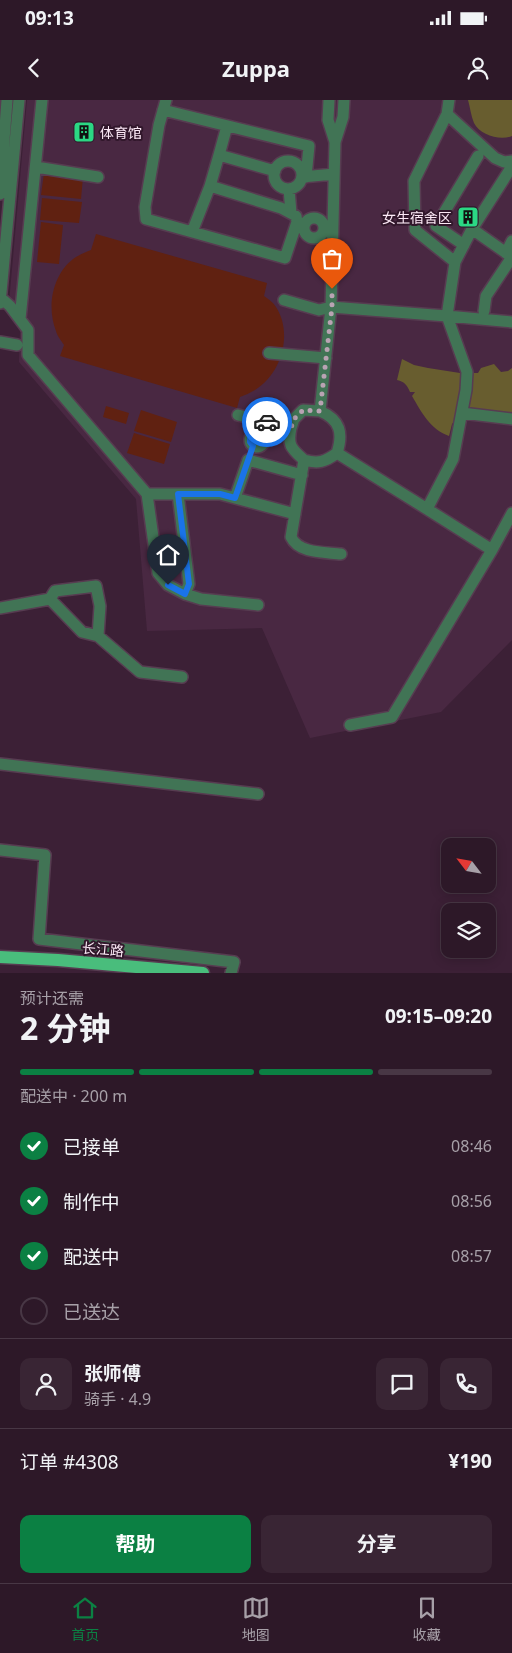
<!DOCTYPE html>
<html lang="zh">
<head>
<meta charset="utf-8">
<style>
  :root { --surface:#2d1828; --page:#392534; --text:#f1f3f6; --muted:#a7a0a8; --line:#483745; --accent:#0b8043 }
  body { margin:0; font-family:"Noto Sans","Noto Sans SC",sans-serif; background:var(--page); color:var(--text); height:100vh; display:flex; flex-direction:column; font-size:19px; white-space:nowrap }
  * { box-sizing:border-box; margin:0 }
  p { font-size:16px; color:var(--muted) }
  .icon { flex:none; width:28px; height:28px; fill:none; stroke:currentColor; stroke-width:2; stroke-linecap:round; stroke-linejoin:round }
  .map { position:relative; height:873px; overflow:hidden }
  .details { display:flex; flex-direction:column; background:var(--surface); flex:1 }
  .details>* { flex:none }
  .needle { width:32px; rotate:301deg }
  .fabs { position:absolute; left:441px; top:738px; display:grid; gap:10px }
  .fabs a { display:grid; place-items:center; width:55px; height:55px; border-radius:10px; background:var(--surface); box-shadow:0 2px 12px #0003,0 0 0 1px var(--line); font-size:25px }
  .pin { position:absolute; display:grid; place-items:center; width:42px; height:42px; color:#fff; margin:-51px -21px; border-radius:50% 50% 50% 0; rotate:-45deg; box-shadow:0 0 5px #0007 }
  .pin .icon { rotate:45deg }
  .courier { position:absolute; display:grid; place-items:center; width:50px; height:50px; margin:-25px; border:4px solid #1a73e8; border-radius:50%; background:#fff; color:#222; box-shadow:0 1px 6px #0007 }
  .head em { font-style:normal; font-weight:700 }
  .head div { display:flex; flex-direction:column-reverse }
  .head { display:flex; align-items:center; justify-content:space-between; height:85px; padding:0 20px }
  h1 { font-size:32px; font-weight:700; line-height:38px }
  .bar { display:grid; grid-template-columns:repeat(4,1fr); gap:8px 5px; align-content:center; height:60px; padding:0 20px }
  .bar i { height:6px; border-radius:4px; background:var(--line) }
  .bar .active { background:var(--accent) }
  .bar p { grid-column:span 4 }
  .line { display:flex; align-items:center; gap:12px; padding:0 20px; border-top:1px solid var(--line) }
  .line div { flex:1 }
  .round { display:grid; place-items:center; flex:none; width:52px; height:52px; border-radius:10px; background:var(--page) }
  ol { padding:0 20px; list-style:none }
  li { display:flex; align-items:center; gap:15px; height:55px }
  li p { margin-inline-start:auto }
  li .icon { padding:5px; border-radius:50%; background:var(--accent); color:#fff; stroke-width:4 }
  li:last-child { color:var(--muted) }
  li i { width:28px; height:28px; border:2px solid var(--line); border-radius:50% }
  .cta { display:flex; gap:10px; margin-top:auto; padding:10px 20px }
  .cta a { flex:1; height:58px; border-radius:10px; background:var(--accent); color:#fff; font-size:20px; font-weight:700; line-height:58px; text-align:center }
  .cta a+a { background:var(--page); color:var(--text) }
  .status { display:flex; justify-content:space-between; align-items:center; height:35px; padding:0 25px; background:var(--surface); direction:ltr }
  .status svg { height:14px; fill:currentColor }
  header { display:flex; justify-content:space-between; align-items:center; height:65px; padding:0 20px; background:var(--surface); font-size:22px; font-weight:700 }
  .tabs { display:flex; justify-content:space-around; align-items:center; height:70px; border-top:1px solid var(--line); background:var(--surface); font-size:14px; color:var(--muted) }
  .tabs a { display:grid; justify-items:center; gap:2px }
  .tabs .active { color:var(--accent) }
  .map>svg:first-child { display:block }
</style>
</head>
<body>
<div class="status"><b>09:13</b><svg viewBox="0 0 49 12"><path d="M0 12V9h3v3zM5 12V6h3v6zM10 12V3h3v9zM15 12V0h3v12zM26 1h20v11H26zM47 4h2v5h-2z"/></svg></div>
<header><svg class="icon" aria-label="back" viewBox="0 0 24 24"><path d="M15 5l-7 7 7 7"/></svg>Zuppa<svg class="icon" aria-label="person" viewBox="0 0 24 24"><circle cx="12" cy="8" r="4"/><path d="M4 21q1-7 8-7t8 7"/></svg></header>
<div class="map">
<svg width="512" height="873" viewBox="0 0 512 873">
  <rect width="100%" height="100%" fill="#3c2036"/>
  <path fill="#492842" d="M27,0h485v540l-71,72 -131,26 -48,-110 -115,3 -11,-132 -117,-137 1,-32 -12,-16z"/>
  <path fill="#602111" d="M44,73l39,4 -2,22 -40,-4z
    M42,98l40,4 -3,21 -39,-3z
    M41,122l22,3 -4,39 -22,-2z
    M96,134l171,49 -3,13c4,3 9,6 12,11 17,26 6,67 -21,83 -5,3 -10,5 -15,7l-3,11 -177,-52 4,-11c-3,-5 -7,-9 -8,-14 -10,-25 -3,-59 20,-74 5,-3 10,-5 15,-7z
    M106,306l23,7 -3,11 -23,-7z
    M141,310l36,12 -6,20 -37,-11z
    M134,333l36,11 -6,20 -37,-11z"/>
  <path fill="#685d2f" d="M468,0h44v36c-12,5 -32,-1 -38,-13 -3,-7 -4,-16 -6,-23z
    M402,259l12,6 14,3 32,5h18l3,-5 13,-4 7,8 7,-1 4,-3v47l-41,-6 -3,-4 -16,19 -3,12c-19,-7 -27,-23 -37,-40l3,-4h-5c-3,-7 -5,-10 -13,-12z"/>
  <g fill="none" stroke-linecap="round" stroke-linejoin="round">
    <g stroke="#573c51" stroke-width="14">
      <path id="minor" d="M166,0l-7,25 -14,82 1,12 139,39 12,-36 -1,-6 -15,-8 -71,-22 -18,46
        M329,0l-1,20 7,22
        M344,0l-1,17 -8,25 -4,165 -11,104c21,9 23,23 17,42l90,56 26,-50 13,-69 1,-18 -20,-56 65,6
        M163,10l146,36 -3,31
        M447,14l48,44 9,4 8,-1
        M219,55l8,-29
        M274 75a14 14 0 1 1 28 0a14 14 0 1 1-28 0Z
        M36,67l62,10
        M302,77l32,-3
        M210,86l9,-31 56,16
        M289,89l2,24
        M0,94l7,-94
        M304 128a10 10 0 1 1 20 0a10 10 0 1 1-20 0Z
        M472,129l37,-58
        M464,145l-28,-19 42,-70
        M506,153l6,-12
        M455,162l17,-33 40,28 -26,39 -2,15
        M1,198l9,8 18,24v25l119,139 11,79 10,12 17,9 4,-10 -11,-90
        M284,200l35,10 12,-3 116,9 8,-54 -40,-32 -1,-49 33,-67 2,-14
        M0,203l19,-203
        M20,219l22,-219
        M0,242l17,3
        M269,253l57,5
        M462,313l50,6
        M238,315l53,13 3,-9 9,-9 17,1
        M291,328c-4,18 1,21 13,32
        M250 340a7 7 0 1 1 14 0a7 7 0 1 1-14 0Z
        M337,353c-12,9 -19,11 -33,7l-13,77c8,17 34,15 50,17
        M147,394h73l75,20
        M235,398l13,-38 54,15
        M492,450l20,-37
        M185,494l16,5 57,6
        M50,499l32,33 16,4
        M0,508l50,-9 5,-8 41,-5 4,20 -2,30 42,36 42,5
        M350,625l42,-8 100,-167 -65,-41
        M0,664l258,30
        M0,750l45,5 -6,84 195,23 -3,11"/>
    </g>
    <g stroke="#573c51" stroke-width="15">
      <path id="major" d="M0,857l58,3 145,13"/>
    </g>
    <use href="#minor" stroke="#417455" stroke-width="11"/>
    <use href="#major" stroke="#49bd7c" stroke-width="12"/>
  </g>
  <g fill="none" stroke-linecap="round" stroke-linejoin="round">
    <path stroke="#b9a3b3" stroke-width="5" stroke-dasharray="0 9" d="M267,322l24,6 3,-9 9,-9 17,1 12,-104v-18"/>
    <path stroke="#1a73e8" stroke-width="6" d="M168,485l17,9 4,-10 -11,-90h42l15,4 18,-52 -3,-4v-5l3,-3 6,-1 3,-12 5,1"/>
  </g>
  <defs>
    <g id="building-square" transform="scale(1.125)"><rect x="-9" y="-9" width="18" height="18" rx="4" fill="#2bd884" stroke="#31172b"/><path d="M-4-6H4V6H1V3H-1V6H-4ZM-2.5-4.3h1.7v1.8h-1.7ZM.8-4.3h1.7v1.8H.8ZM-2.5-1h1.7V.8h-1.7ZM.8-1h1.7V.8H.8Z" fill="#111"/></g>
  </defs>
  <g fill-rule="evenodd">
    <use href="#building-square" x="84" y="32"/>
    <use href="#building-square" x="468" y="117"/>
  </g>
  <g text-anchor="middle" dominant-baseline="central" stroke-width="4" stroke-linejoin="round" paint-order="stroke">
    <g font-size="14" fill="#fce9f6" stroke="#31172b" text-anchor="start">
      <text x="100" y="32">体育馆</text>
      <text x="452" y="117" text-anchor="end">女生宿舍区</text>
    </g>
    <g font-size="14" fill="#fce9f6" stroke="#31172b">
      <text transform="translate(103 849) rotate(5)">长江路</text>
    </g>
  </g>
</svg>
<div class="fabs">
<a><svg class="needle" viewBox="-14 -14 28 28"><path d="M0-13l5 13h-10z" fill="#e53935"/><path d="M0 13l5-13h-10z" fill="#a7a0a8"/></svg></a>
<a><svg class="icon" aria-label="layers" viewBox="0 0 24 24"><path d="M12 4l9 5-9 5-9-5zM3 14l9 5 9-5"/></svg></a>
</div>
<div class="pin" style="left:332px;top:189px;background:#ea580c"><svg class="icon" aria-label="bag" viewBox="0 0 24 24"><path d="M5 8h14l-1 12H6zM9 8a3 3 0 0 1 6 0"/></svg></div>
<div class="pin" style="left:168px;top:485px;background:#1f2937"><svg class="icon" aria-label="home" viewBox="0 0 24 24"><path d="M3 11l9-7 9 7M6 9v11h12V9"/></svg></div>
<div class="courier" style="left:267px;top:322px"><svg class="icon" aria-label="car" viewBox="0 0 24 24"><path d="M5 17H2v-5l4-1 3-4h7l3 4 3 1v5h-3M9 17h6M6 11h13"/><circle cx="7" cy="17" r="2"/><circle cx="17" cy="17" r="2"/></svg></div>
</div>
<section class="details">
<div class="head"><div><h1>2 分钟</h1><p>预计还需</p></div><em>09:15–09:20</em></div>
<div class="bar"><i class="active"></i><i class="active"></i><i class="active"></i><i></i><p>配送中 · 200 m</p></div>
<ol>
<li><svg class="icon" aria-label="check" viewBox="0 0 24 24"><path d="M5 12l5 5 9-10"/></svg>已接单<p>08:46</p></li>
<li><svg class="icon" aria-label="check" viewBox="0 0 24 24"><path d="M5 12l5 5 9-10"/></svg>制作中<p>08:56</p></li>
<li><svg class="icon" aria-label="check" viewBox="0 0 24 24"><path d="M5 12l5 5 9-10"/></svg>配送中<p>08:57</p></li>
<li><i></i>已送达</li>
</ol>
<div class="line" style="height:90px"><a class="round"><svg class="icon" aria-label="person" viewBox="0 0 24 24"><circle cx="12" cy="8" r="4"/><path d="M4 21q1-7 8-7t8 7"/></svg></a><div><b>张师傅</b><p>骑手 · 4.9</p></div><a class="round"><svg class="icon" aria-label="chat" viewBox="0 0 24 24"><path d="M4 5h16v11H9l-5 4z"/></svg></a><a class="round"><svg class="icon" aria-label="phone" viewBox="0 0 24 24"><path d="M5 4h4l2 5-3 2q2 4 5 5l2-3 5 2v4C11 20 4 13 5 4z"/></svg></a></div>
<div class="line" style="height:65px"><div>订单 #4308</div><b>¥190</b></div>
<div class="cta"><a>帮助</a><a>分享</a></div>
</section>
<nav class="tabs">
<a class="active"><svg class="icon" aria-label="home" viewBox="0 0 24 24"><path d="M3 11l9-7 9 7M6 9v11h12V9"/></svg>首页</a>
<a><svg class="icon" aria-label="map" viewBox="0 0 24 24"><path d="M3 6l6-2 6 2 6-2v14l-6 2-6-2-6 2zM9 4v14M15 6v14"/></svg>地图</a>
<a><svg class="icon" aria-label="saved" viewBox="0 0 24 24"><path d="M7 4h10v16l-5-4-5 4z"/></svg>收藏</a>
</nav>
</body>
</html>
